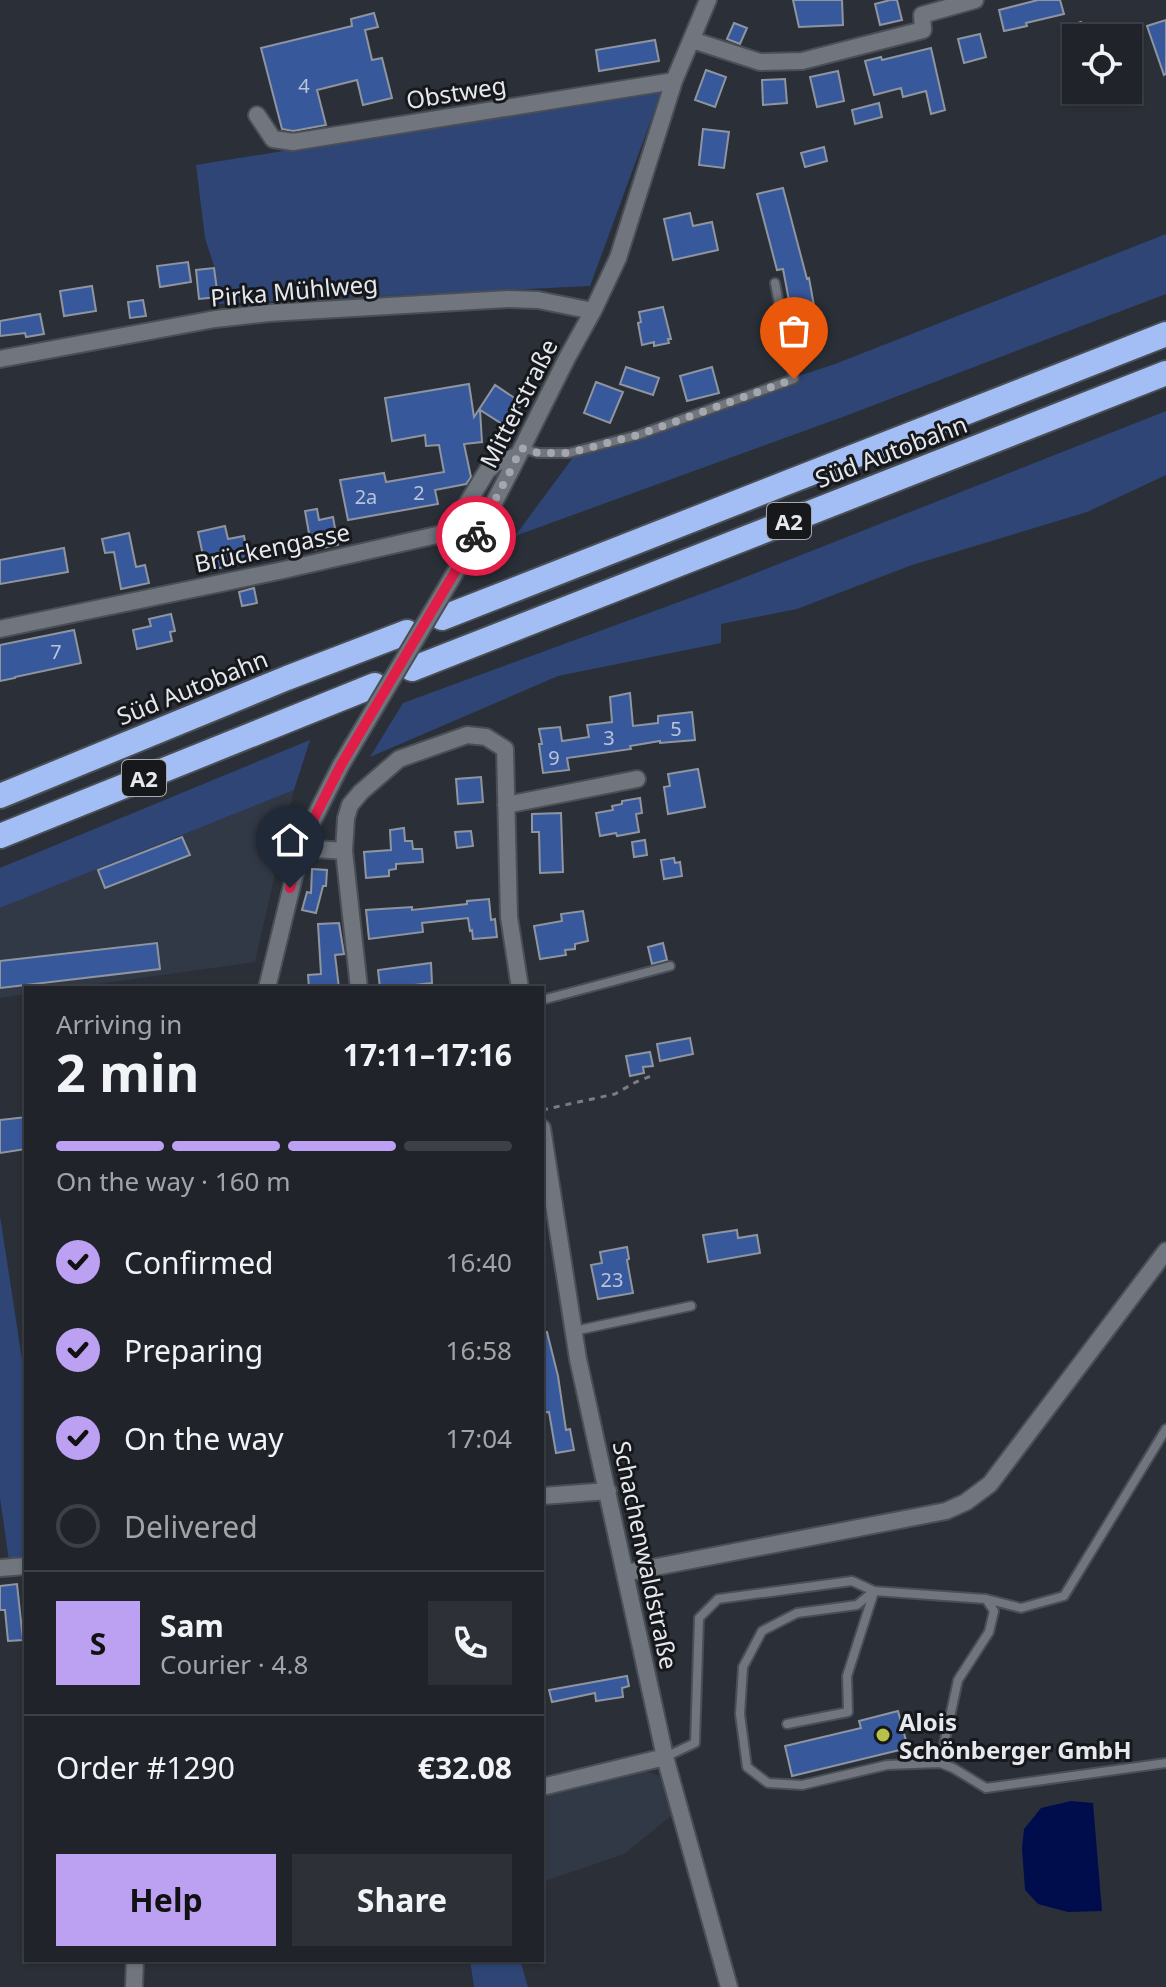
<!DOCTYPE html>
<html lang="en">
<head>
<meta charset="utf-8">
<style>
  :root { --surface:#20242a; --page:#2d3036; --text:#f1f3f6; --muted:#a2a4a8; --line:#3d4147; --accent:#bca0f2 }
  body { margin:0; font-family:"Noto Sans",sans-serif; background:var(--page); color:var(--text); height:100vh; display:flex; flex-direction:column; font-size:30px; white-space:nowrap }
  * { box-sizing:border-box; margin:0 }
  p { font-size:26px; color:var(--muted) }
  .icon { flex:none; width:44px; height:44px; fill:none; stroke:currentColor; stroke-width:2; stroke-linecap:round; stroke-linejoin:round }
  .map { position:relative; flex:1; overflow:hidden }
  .panel { position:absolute; left:24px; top:986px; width:520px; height:976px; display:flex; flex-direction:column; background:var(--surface); border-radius:0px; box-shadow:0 2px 6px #0004,0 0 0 2px var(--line) }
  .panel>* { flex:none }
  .controls { position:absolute; left:1062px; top:24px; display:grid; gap:16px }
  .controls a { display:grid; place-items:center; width:80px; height:80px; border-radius:0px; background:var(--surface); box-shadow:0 2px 6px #0004,0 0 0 2px var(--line); font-size:40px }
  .pin { position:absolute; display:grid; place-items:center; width:68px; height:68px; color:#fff; margin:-82px -34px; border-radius:50% 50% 50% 0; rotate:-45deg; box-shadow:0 0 8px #0007 }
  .pin .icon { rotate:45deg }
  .courier { position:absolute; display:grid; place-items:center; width:80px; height:80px; margin:-40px; border:6px solid #e11d48; border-radius:50%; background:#fff; color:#222; box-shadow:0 2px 10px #0007 }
  .head em { font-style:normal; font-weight:700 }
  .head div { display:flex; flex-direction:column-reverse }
  .head { display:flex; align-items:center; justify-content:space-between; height:136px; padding:0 32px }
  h1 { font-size:52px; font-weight:700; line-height:60px }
  .bar { display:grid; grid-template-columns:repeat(4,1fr); gap:12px 8px; align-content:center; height:96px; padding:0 32px }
  .bar i { height:10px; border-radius:6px; background:var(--line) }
  .bar .active { background:var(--accent) }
  .bar p { grid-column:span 4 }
  .line { display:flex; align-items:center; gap:20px; padding:0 32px; border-top:2px solid var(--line) }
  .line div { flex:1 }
  .round { display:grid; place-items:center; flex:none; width:84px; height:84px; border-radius:0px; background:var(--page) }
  ol { padding:0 32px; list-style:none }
  li { display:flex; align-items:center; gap:24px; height:88px }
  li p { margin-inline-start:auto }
  li .icon { padding:8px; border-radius:50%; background:var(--accent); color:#111; stroke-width:4 }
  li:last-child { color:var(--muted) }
  li i { width:44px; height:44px; border:4px solid var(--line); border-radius:50% }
  .primary-button { display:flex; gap:16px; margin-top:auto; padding:16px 32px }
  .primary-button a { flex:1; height:92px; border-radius:0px; background:var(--accent); color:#111; font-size:32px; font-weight:700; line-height:92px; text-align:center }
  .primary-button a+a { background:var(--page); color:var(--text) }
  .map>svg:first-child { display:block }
</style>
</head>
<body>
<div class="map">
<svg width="1166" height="1987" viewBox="0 0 1166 1987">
  <rect width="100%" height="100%" fill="#2b3038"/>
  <path fill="#323946" d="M294,790l-39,172 -186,26h-43v6l-26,4v-90z
    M645,1771l18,6 9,38 -48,39 -82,28v-86z"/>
  <path fill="#2e4575" d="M662,90l-72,196 -371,18 -5,-38 -9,-28 -9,-73z
    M1166,234v60l-318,121 -333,121 65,-88 255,-84z
    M1166,411v64l-79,37 -175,53 -115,44 -76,15v19l-163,33 -188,81 33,-54 317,-116z
    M310,740l-16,50 -294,118v-40z
    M0,1216l26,169v173l-17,3 -9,-63z
    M470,1960h50l8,27h-54z"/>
  <path fill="#000d4d" d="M1071,1801l22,2 9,108 -34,1 -30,-8 -13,-14 -3,-42 2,-19 17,-21z"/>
  <path fill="#38589c" stroke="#8f959f" stroke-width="2" d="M793,0h49l1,25 -44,2z
    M890,0h7l5,20 -22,5 -5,-21z
    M1038,0h22l4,14 -38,9 1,3 -23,5 -5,-21z
    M374,13l4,14 -13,3 7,30 10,-2 10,40 -29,7 -6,-25 -40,10 9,35 -33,6 -11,-2 -21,-81 91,-22 -1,-7z
    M1166,20v54l-2,1 -17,-49z
    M1081,22l5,16h-14l-4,-12z
    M734,23l13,5 -7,16 -13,-5z
    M980,34l6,23 -22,6 -6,-24z
    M655,40l4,21 -60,10 -3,-21z
    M931,48l14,62 -14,4 -5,-23 -23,6 -2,-9 -27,7 -9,-34 16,-4 1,3z
    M706,70l20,7 -11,30 -20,-7z
    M838,71l6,30 -27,6 -7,-30z
    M785,79l2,24 -24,2 -1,-25z
    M879,103l3,14 -27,7 -3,-14z
    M703,129l26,3 -5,36 -25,-3z
    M824,147l3,14 -22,6 -4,-14z
    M783,188l24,91 2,-1 11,61 -23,4 -14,-74 -6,1 -20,-76z
    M690,213l3,13 19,-4 6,28 -45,10 -9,-41z
    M188,262l3,20 -31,5 -3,-21z
    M214,268l4,29 -19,2 -3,-29z
    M92,286l4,25 -32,5 -4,-25z
    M143,300l3,16 -16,2 -2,-16z
    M663,307l8,32h-3l1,4 -15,3v-4l-12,3 -4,-22 3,-1 -2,-10z
    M40,314l4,20 -18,3 -1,-4 -25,3v-15z
    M626,367l33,11 -6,17 -33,-11z
    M712,367l7,26 -32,8 -7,-25z
    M596,382l27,10 -13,31 -26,-10z
    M469,384l5,33 21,-32 27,18 -15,24 -27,-17 2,32 -18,2 7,33 -5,7 -31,6 3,14 -90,16 -8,-40 44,-7 2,9 58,-10 -5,-27 -13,1 -1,-11 -33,6 -7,-43z
    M317,509l2,11 14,-3 5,28 -26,5 -7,-39z
    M225,526l3,13 16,-3 5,26 -35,7 -1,-6 -8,2 -7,-33z
    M129,533l7,34 9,-2 4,18 -28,6 -7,-37 -9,1 -3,-14z
    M64,548l4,24 -68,12v-24z
    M254,588l3,15 -15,3 -3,-14z
    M171,614l4,17 -5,1 2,9 -35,8 -4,-19 18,-4 -2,-7z
    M74,630l7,33 -66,14v1l-15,3v-36z
    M630,693l3,33 25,-3v-7l34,-4 3,28 -35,3v-2l-30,5 1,3 -64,9 2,12 -26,3 -4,-29h3l-3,-15 21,-2 2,14 27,-4 -2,-12 25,-3 -2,-25z
    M698,769l7,38 -37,7 -4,-27 6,-1 -2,-12z
    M481,777l2,25 -25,2 -2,-25z
    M640,798l2,15 -6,1 3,18 -22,4 -1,-3 -16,3 -4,-23 17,-3 -1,-4 10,-2v-3z
    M561,813l2,59 -23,1 -1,-41h-7v-18z
    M404,828l1,13h7l1,8h9l1,13 -27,2v5l-7,1v6l-23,2 -2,-26 27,-2 -1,-20z
    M471,831l2,15 -16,2 -2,-16z
    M182,837l8,18 -85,33 -7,-18z
    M645,840l2,15 -13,2 -2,-15z
    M674,858l1,5 5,-1 2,14 -18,3 -3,-19z
    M312,869l15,1 -1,16h-3l-7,27 -14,-3 5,-18 4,1z
    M489,899l2,21 4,-1 2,18 -24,2 -1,-9 -2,1 -2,-13 -46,5 1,9 -54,7 -3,-29 46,-3v3l55,-6v-3z
    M583,911l5,30 -13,3v5l-10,1 1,5 -26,4 -6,-33 28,-5 -1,-7z
    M339,923l5,31 -9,1 4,33h-30l-1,-13 13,-1 -3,-50z
    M157,943l3,26 -160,19v-27z
    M663,943l4,17 -15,4 -4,-17z
    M431,963l1,20 -26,3v2h-26l-2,-18z
    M690,1038l3,16 -33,7 -3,-17z
    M650,1052l3,14 -10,1 1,6 -14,3 -4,-20z
    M26,1117v32l-26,4v-33z
    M737,1230l1,8 19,-3 3,18 -52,9 -5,-27z
    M627,1247l2,12 -2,1 6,33 -35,6 -7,-34 11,-2 -2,-11z
    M547,1332l11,44 8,54 4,-1 4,21 -18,3 -7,-41 -7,1v-80z
    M17,1584l6,56 -15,1 -3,-31h-5v-24z
    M627,1676l2,10 -7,2 1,9 -27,4 -1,-8 -43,9 -3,-12z
    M898,1711l10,37 -116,28 -7,-30 76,-18 -2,-7z"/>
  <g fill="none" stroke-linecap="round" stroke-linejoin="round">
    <g stroke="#4a4e55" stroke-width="12">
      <path id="service" d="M522,448l16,5h31l69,-18 156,-56 -19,-96
        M542,1000l128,-34
        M574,1331l117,-25
        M874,1591l-17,14 -60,8 -35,18 -19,36 -3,47 7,53 21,16 34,2 85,-20 53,-2 13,5 33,20 180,-25
        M787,1724l61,-12 -1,-36 27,-84
        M665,1757l30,-14 4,-125 19,-19 134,-18 22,10 112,8 35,9 43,-12 102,-167
        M940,1763l18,-83 31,-48 5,-21 -8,-12"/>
    </g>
    <g stroke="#4a4e55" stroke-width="20">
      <path id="minor" d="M692,40l68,22 42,-1 121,-31 -1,-15 53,-15
        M257,115l16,24 20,3 381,-61
        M0,359l215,-40 54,-6 239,-14 30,1 55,11
        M475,539l37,-71 55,-110 26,-47 25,-53 56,-177 34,-81
        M0,629l279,-58 171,-39 37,-61 9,-8 21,-7
        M506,805l131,-26
        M303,840l13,9 28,2 15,137
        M344,851l2,-33 4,-13 11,-13 38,-33 68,-24 19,2 19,12 4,168 11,71
        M267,988l36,-148 38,-75
        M542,1128l36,231 87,398 64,230
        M542,1496l66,-5
        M0,1568l26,-2
        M625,1573l321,-62 20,-9 24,-18 176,-233
        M542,1787l123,-30
        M134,1987l1,-27"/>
    </g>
    <g stroke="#4a4e55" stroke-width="28">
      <path id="motorway" d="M442,618l724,-284
        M412,669l754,-296
        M0,796l287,-118 120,-46
        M0,836l375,-151"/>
    </g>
    <path stroke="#797d84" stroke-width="3" stroke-dasharray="6 6" stroke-linecap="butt" d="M542,1110l73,-16 21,-12 15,-6"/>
    <use href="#service" stroke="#70757e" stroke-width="8"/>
    <use href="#minor" stroke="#70757e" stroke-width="16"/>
    <use href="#motorway" stroke="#a2bef4" stroke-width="24"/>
    <g stroke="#4a4e55" stroke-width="20" stroke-linecap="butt">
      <path id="minor-bridge" d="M341,765l134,-226"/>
    </g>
    <use href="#minor-bridge" stroke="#70757e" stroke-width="16"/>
  </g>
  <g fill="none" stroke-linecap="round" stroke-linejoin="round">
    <path stroke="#a4a8ae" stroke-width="8" stroke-dasharray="0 14.4" d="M476,536l36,-68 9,-20 17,5h31l69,-18 156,-56"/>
    <path stroke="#e11d48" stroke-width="10" d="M290,888l13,-48 38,-75 135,-229"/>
  </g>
  <circle fill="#b7c148" stroke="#16181c" stroke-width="3" cx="883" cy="1735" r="8"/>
  <g text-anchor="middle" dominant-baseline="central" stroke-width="6" stroke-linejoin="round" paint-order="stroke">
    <g font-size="20" fill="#bac4d9">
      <text x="304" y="85">4</text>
      <text x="419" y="492">2</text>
      <text x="366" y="496">2a</text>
      <text x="56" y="651">7</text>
      <text x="676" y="728">5</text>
      <text x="609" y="737">3</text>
      <text x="554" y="757">9</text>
      <text x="612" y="1279">23</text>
    </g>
    <g fill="#16181c" stroke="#a7aaae" stroke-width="2">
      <rect x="767" y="503" width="44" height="36" rx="6"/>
      <rect x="122" y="760" width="44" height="36" rx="6"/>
    </g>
    <g font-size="22" font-weight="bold" fill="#e5e8ed">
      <text x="789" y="521">A2</text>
      <text x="144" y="778">A2</text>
    </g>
    <g font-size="24" fill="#e5e8ed" stroke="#16181c">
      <text transform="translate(456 92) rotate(-9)">Obstweg</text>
      <text transform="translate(294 290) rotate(-5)">Pirka Mühlweg</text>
      <text transform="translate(518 403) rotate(-63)">Mitterstraße</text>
      <text transform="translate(891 451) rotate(-21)">Süd Autobahn</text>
      <text transform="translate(272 547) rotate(-12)">Brückengasse</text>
      <text transform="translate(192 687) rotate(-22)">Süd Autobahn</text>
      <text transform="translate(646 1555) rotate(78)">Schachenwaldstraße</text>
    </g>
    <g font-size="24" font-weight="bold" fill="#e5e8ed" stroke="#16181c" text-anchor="start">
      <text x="899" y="1721">Alois<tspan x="899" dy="28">Schönberger GmbH</tspan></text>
    </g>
  </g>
</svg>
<div class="controls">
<a><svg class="icon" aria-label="locate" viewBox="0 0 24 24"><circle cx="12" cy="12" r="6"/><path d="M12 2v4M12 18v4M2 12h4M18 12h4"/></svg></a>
</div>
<div class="pin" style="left:794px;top:379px;background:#ea580c"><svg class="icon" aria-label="bag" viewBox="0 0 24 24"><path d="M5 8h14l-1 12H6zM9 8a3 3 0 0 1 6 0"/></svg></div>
<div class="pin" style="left:290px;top:888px;background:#1f2937"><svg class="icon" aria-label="home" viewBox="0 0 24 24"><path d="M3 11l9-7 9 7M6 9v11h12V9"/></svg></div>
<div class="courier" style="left:476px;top:536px"><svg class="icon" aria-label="bike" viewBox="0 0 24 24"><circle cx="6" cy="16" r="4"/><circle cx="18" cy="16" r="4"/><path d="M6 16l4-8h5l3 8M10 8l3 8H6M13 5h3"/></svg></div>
<section class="panel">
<div class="head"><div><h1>2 min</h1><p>Arriving in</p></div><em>17:11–17:16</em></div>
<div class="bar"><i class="active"></i><i class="active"></i><i class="active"></i><i></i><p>On the way · 160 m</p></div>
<ol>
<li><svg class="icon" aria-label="check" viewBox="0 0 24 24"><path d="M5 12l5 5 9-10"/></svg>Confirmed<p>16:40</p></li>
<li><svg class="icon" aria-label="check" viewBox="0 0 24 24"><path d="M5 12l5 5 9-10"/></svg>Preparing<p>16:58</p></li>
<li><svg class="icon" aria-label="check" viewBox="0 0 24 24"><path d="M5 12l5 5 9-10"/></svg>On the way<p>17:04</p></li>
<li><i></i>Delivered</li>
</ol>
<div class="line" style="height:144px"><b class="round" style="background:var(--accent);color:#111">S</b><div><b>Sam</b><p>Courier · 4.8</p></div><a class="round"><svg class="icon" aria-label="phone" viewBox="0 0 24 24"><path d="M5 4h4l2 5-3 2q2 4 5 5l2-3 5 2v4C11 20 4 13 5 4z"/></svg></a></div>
<div class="line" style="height:104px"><div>Order #1290</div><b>€32.08</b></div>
<div class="primary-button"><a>Help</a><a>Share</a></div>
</section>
</div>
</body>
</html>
